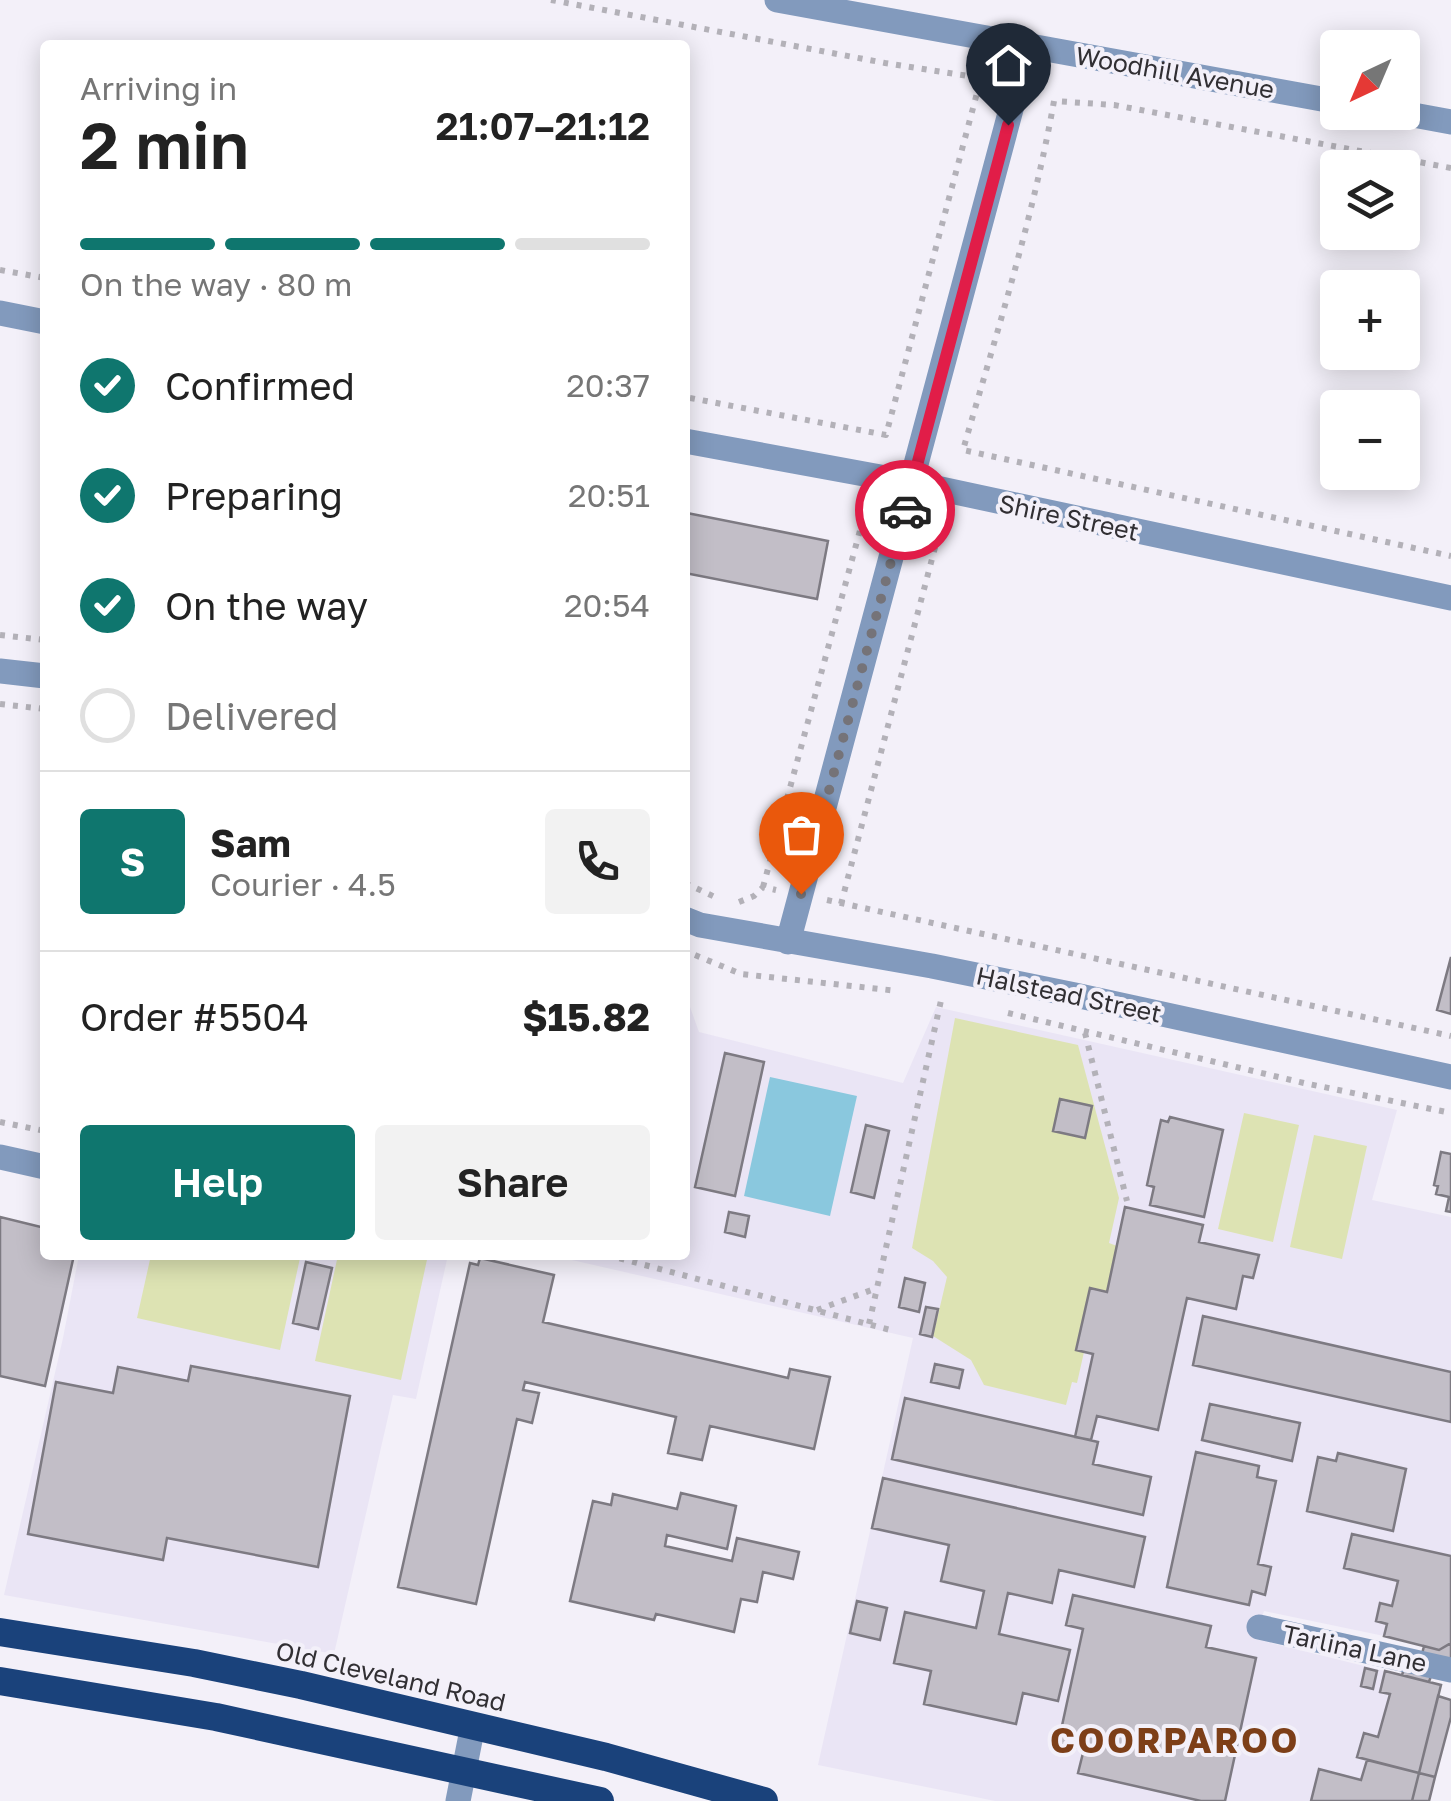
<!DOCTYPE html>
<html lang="en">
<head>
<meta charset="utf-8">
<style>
  :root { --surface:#fff; --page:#f2f2f2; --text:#222; --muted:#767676; --line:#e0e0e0; --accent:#0f766e }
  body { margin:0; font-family:"Golos Text",sans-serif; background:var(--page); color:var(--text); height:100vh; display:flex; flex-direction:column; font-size:38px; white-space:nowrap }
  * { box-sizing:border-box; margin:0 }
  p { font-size:32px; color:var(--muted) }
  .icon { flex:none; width:55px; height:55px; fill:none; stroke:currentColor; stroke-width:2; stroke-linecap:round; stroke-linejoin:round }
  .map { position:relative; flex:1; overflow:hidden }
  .side { position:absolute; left:40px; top:40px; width:650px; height:1220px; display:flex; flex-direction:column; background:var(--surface); border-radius:10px; box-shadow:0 5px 25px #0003 }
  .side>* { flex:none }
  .needle { width:65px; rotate:224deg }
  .tools { position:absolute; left:1320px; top:30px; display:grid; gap:20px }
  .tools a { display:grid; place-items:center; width:100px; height:100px; border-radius:10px; background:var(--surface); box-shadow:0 5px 25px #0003; font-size:50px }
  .pin { position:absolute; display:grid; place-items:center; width:85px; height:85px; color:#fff; margin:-102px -42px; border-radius:50% 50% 50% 0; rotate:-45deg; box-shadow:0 0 10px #0007 }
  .pin .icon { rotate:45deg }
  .courier { position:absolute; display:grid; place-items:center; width:100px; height:100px; margin:-50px; border:8px solid #e11d48; border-radius:50%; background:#fff; color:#222; box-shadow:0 2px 12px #0007 }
  .summary em { font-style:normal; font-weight:600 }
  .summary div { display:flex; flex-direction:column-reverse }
  .summary { display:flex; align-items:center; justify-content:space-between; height:170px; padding:0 40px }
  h1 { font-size:65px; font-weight:600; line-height:75px }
  .bar { display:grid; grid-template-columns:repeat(4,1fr); gap:15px 10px; align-content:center; height:120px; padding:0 40px }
  .bar i { height:12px; border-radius:8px; background:var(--line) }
  .bar .active { background:var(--accent) }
  .bar p { grid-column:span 4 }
  .line { display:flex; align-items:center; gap:25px; padding:0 40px; border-top:2px solid var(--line) }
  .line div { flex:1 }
  .round { display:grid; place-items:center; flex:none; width:105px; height:105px; border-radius:10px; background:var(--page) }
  ol { padding:0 40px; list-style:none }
  li { display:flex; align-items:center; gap:30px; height:110px }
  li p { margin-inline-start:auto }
  li .icon { padding:10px; border-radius:50%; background:var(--accent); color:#fff; stroke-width:4 }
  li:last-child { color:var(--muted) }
  li i { width:55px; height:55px; border:5px solid var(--line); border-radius:50% }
  .primary-button { display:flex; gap:20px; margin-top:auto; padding:20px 40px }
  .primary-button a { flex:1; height:115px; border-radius:10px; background:var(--accent); color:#fff; font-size:40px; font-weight:600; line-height:115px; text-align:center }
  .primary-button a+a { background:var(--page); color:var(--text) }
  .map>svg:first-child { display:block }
</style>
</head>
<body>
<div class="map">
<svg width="1451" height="1801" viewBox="0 0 1451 1801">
  <rect width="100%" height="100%" fill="#f3f0f9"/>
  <path fill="#eae5f5" d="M685,993l14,39 204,51 33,-76 461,103 -25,90 79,17v426l-67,-7 -120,-25 -9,28 186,46 -30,116h-416l-177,-36 95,-427 -363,-83h135z
    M79,1255h369l-32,144 -23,-4 -59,259 -330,-59 59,-257z"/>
  <path fill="#dde3b3" d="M955,1018l123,27 41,153 -10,45 8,3 -10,46 -30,57 7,3 -7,31 -5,-1 -6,23 -82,-20 -13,-25 -38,-24 14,-59 -14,-16 -21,-13z
    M1244,1113l55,12 -26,117 -55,-13z
    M1314,1135l53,11 -25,113 -52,-12z
    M151,1255h137l12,3 -20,92 -143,-32z
    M338,1255h90l-27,125 -86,-19z"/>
  <path fill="#8ac8de" d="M770,1077l87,19 -27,120 -86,-20z"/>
  <path fill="#c2bec7" stroke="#7d7a82" stroke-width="2.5" d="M687,513l141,28 -11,58 -132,-26z
    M1451,957v57l-14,-4z
    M725,1053l39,9 -29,134 -40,-9z
    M1060,1099l32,7 -7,32 -32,-7z
    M1170,1117l53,13 -19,87 -54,-12 4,-18 -7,-2 14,-65 7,2z
    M866,1125l23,6 -15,67 -23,-6z
    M1441,1152l10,2v58l-5,-1 3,-14 -13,-3 2,-8 -4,-1z
    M1125,1207l78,18 -4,17 60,13 -6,23 -10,-2 -7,33 -49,-11 -29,132 -61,-14 -6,24 -16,-3 18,-83 -17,-4 14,-62 17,4z
    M729,1212l20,4 -4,21 -20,-5z
    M0,1217l45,11v27h29l-29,131 -45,-10z
    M480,1258l74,17 -11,47 245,56 2,-9 40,8 -16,72 -104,-23 -8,34 -34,-7 8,-36 -151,-35 -2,8 16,3 -7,30 -15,-4 -41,185 -78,-17 72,-324 8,2z
    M306,1262l26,6 -14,61 -25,-6z
    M905,1278l20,5 -6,29 -20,-5z
    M926,1307l12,2 -6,28 -12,-3z
    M1203,1316l248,56v50l-258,-57z
    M935,1364l28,6 -4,18 -28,-6z
    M191,1366l159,30 -32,171 -151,-29 -4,22 -135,-26 28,-152 57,11 5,-26 70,14z
    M905,1398l193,44 -5,22 58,13 -8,38 -251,-56z
    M1210,1404l90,19 -8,38 -90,-21z
    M1196,1452l63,14 -2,11 19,4 -18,83 13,3 -6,28 -13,-4 -3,14 -82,-18z
    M1338,1453l68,16 -13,62 -86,-20 11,-54 18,4z
    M883,1478l262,59 -11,50 -75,-17 -7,33 -44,-10 -9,41 71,16 -12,51 -35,-8 -7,31 -92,-20 7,-33 -37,-8 11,-51 71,16 8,-37 -43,-10 8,-36 -77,-17z
    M681,1493l55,13 -9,43 -60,-14 -2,11 67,15 5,-23 62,14 -6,27 -30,-7 -6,30 -16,-3 -7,33 -78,-18 -2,6 -84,-19 23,-100 18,4 2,-11 64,15z
    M1352,1534l99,22v87l-12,7 -55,-14 3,-12 -11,-3 4,-18 12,3 6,-25 -54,-13z
    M1073,1595l138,31 -5,21 50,11 -31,143h-24l-123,-28 6,-24 -26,-5 25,-115 -17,-4z
    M857,1601l30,7 -7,32 -30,-7z
    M1451,1643v18l-29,-7 2,-8 15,4z
    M1365,1668l12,3 -4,18 -12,-3z
    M1404,1669l27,7 -2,6 -27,-7z
    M1385,1671l56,14 -22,88 -62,-16 7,-24 14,4 12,-43 -10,-2z
    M1438,1696l13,4v17l-16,60 -16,-4z
    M1367,1760l52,13 -7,28h-101l8,-32 42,11z
    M1419,1773l16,4 -6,24h-17z"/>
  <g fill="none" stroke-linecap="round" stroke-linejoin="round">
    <path stroke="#b3b1b8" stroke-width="6" stroke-dasharray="5 8" stroke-linecap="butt" d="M551,0l334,63 96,15 -95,357 -201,-38
      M1451,168l-337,-63 -60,-4c-21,118 -58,234 -91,349l488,106
      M0,270l45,8
      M0,635l45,5
      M0,704l45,5
      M685,883l32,15
      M763,887l105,-386
      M827,900l624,136
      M739,902l15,-6 9,-9 13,3
      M841,904l101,-383
      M695,955l46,19 157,17
      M1008,1013l296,70 147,30
      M1085,1033l42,168
      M0,1122l45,9
      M607,1255l287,76
      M817,1310l60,-22
      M869,1324l73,-328"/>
    <path stroke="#829abd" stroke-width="25" d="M777,0l561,102
      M1397,112l54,10
      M0,313l45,9
      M685,441l228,42 538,115
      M0,671l45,5
      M685,919l15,6 232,41 143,29 376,82
      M788,942l240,-896
      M0,1157l45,10
      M1259,1627l192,43"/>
    <path stroke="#829abd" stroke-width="25" d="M458,1801l15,-76"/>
    <path stroke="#1a427b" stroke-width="28" d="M0,1632l194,31 107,22 305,72 158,44
      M0,1681l216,36 384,84"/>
  </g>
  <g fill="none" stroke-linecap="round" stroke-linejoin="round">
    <path stroke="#757378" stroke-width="10" stroke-dasharray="0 18" d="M801,894l104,-384"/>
    <path stroke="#e11d48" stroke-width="12" d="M905,510l103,-385"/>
  </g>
  <g text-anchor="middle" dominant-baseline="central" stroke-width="8" stroke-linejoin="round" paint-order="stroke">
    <g font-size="25" fill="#312f33" stroke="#f3f0f9">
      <text transform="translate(1175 72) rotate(10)">Woodhill Avenue</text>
      <text transform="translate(1069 517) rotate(12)">Shire Street</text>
      <text transform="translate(1069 994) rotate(12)">Halstead Street</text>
      <text transform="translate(1355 1648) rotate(12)">Tarlina Lane</text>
      <text transform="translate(391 1676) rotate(13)">Old Cleveland Road</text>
    </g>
    <g font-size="35" font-weight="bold" letter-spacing="2.5" fill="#7d3f18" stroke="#f3f0f9">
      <text x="1175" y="1740">COORPAROO</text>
    </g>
  </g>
</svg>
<div class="tools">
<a><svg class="needle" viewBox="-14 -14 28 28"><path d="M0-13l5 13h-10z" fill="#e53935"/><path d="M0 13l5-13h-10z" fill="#767676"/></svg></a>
<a><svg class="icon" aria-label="layers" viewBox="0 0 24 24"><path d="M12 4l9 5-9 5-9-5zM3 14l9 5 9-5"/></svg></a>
<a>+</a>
<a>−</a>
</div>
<div class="pin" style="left:801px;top:894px;background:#ea580c"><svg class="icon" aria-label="bag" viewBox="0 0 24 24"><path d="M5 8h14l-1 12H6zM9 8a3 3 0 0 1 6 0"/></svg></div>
<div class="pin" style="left:1008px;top:125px;background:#1f2937"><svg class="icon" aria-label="home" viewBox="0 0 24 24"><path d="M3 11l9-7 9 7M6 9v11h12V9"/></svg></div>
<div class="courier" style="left:905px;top:510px"><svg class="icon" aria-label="car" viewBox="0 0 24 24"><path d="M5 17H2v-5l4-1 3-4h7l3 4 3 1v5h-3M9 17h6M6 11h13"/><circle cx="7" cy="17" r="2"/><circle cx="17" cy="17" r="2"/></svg></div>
<section class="side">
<div class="summary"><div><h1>2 min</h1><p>Arriving in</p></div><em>21:07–21:12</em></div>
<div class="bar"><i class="active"></i><i class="active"></i><i class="active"></i><i></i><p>On the way · 80 m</p></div>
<ol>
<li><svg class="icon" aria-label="check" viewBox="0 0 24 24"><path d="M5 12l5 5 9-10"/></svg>Confirmed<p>20:37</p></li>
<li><svg class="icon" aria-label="check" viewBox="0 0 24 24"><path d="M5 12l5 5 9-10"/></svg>Preparing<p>20:51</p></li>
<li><svg class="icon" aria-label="check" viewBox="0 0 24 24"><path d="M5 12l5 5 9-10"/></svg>On the way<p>20:54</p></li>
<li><i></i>Delivered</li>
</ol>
<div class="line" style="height:180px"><b class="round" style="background:var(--accent);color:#fff">S</b><div><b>Sam</b><p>Courier · 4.5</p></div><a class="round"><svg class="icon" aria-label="phone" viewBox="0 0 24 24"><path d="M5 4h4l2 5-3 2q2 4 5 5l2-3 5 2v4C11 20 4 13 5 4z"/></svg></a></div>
<div class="line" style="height:130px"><div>Order #5504</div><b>$15.82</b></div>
<div class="primary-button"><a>Help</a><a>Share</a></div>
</section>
</div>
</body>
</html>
